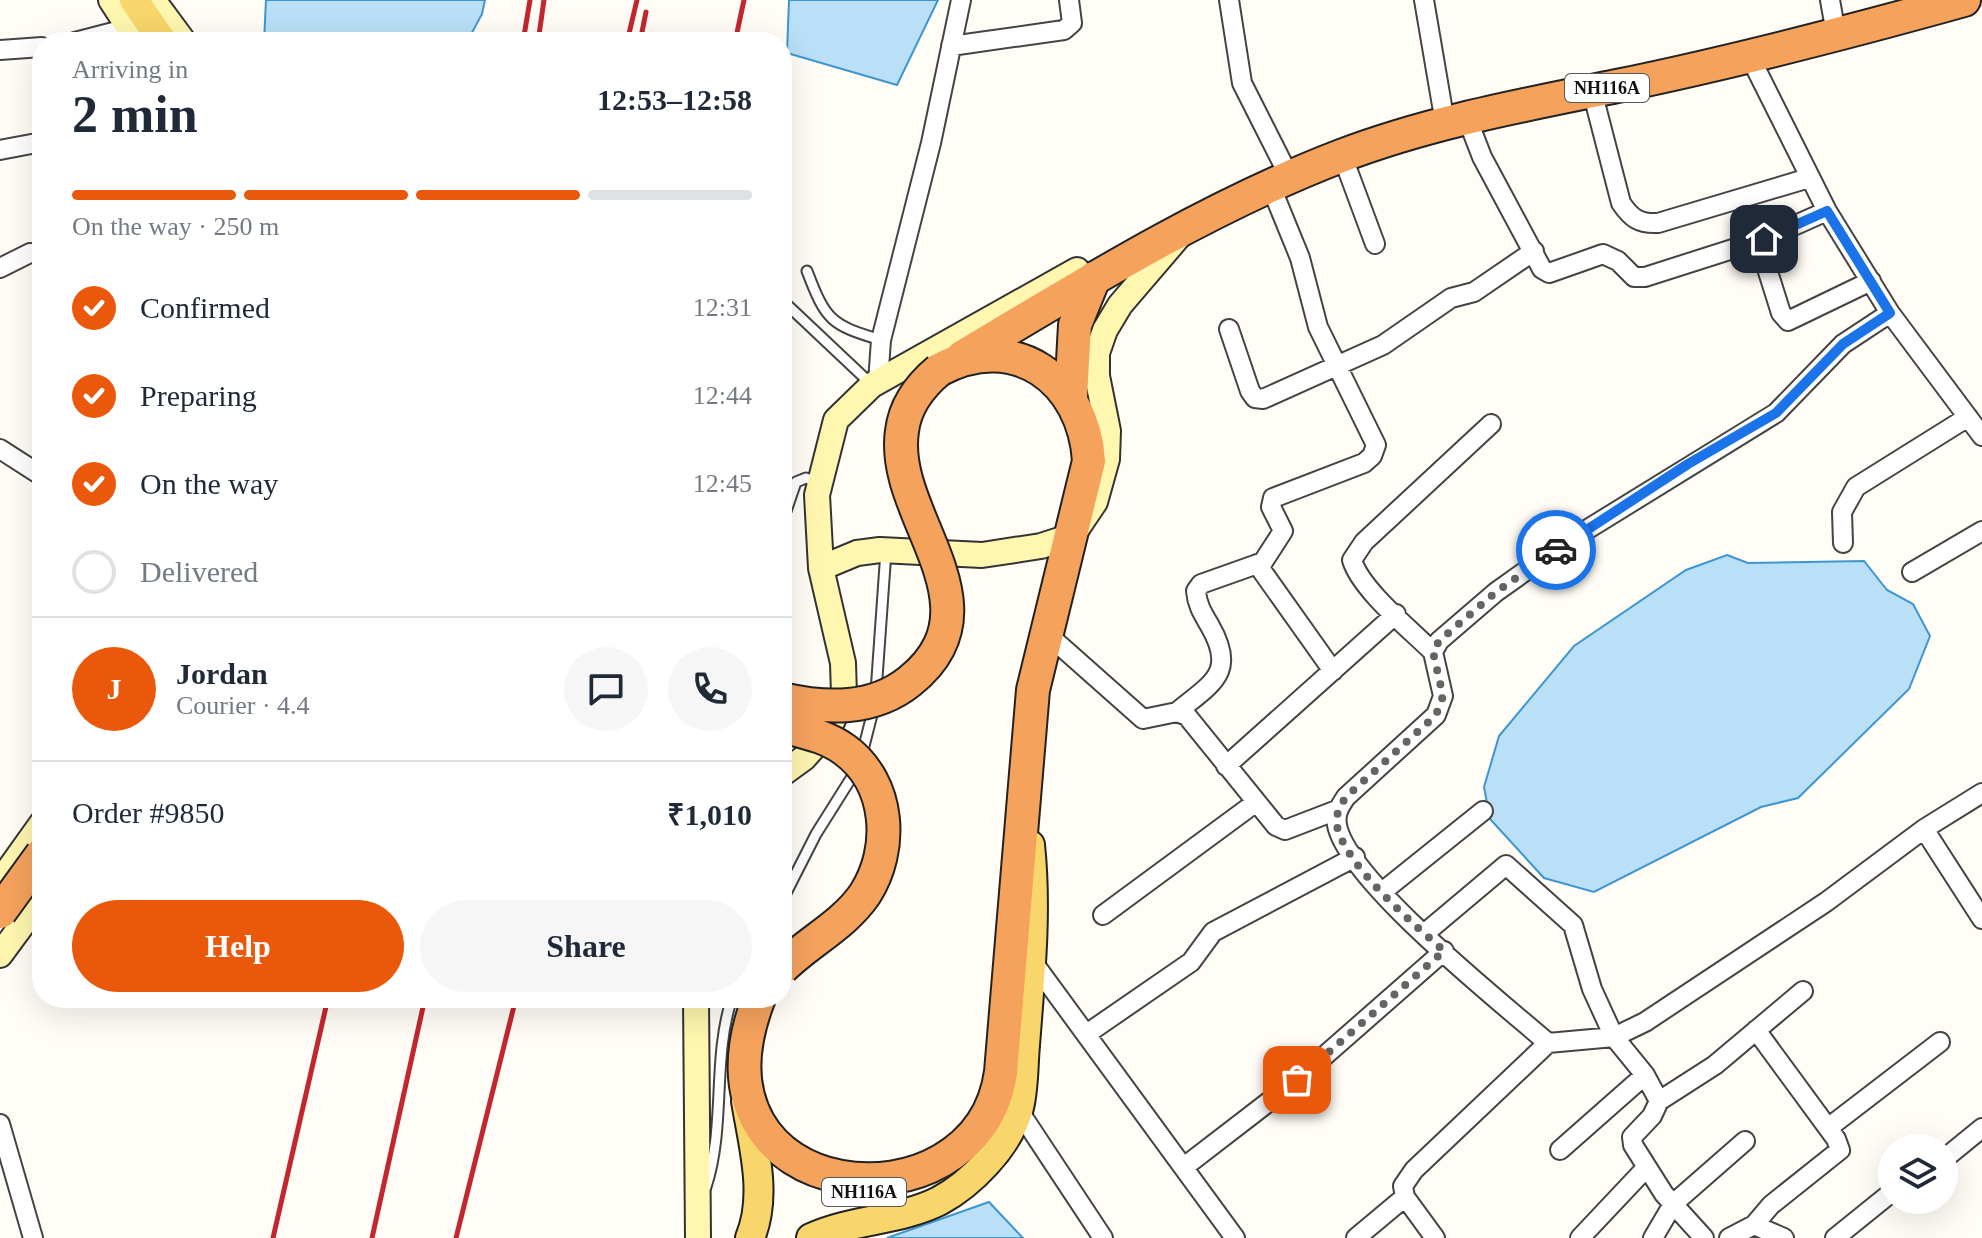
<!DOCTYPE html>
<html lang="en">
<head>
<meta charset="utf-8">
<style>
  :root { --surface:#fff; --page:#f6f6f7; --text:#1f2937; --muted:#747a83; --line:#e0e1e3; --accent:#ea580c }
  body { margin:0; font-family:"Times New Roman",serif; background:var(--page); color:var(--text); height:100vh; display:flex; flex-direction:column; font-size:30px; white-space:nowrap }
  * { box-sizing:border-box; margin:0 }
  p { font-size:26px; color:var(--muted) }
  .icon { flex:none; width:44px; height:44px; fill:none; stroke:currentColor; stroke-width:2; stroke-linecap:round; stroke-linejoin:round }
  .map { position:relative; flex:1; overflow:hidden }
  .side { position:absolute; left:32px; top:32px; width:760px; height:976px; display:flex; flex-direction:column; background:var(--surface); border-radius:32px; box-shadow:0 8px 32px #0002 }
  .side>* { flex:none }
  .fabs { position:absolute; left:1878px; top:1134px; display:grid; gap:16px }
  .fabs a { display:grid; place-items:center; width:80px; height:80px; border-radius:50%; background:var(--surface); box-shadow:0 8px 32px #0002; font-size:40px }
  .pin { position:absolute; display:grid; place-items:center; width:68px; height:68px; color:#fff; margin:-34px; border-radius:16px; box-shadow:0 4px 12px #0006 }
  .courier { position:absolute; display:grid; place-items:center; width:80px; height:80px; margin:-40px; border:6px solid #1a73e8; border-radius:50%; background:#fff; color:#222; box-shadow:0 2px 10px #0007 }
  .head em { font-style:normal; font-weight:800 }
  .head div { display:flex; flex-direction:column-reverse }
  .head { display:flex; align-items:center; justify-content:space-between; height:136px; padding:0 40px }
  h1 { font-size:52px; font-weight:800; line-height:60px }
  .bar { display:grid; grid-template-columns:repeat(4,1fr); gap:12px 8px; align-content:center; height:96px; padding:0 40px }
  .bar i { height:10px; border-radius:6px; background:var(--line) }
  .bar .current { background:var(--accent) }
  .bar p { grid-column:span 4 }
  .line { display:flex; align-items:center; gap:20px; padding:0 40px; border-top:2px solid var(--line) }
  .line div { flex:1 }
  .round { display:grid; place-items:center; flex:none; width:84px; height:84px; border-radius:42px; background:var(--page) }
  ol { padding:0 40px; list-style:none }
  li { display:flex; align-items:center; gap:24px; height:88px }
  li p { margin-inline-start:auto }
  li .icon { padding:8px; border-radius:50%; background:var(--accent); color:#fff; stroke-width:4 }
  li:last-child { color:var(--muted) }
  li i { width:44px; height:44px; border:4px solid var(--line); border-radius:50% }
  .button { display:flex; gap:16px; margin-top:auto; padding:16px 40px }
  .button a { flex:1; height:92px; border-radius:48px; background:var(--accent); color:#fff; font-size:32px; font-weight:800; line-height:92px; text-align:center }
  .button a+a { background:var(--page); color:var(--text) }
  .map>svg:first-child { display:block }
</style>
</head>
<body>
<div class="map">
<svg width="1982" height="1238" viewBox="0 0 1982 1238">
  <rect width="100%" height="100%" fill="#fffdf5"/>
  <path fill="#b9e0f7" stroke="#3f96cf" stroke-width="2" d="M266,0h219l-3,14 -15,28h-203z
    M789,0h149l-41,85 -110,-32z
    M1727,555l21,8 116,-2 23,29 26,14 17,32 -21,53 -111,109 -37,9 -167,85 -50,-14 -54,-59 -6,-32 15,-51 75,-90 112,-76z
    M989,1202l34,36h-136z"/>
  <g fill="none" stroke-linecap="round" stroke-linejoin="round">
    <g stroke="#444" stroke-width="13">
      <path id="lane" d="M807,271c19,50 24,54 74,69
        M782,300l88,83
        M782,523l14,-41 10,-4 11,4
        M876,692l10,-141
        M861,758l13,-51
        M782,901l34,-67 39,-62
        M706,1187c20,-61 6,-129 26,-189"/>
    </g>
    <g stroke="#444" stroke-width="22">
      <path id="street" d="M1229,0l13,83 48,95
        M1424,0l21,123
        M1830,0l6,34
        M75,42l54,-14
        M951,46l113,-16 8,-7 -3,-23
        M0,50l42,-3
        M1750,57l77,154 63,102 92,123
        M1592,91l29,112c10,15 18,21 37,20l151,-45
        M1467,118l15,39 60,112 7,4 54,-19 15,7 16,16h11l119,-38 63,-28
        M0,150l42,-8
        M1342,155l33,89
        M1758,240l23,73 7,8 83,-40
        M0,268l30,-15 12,1
        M1890,313l-47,31 -67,69 -214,132 -66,47 -57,49 -6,11 10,44 -7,19 -90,82c-6,9 -11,16 -9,28 10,55 165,178 211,218l66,-6 31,-15 181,-120 98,-73
        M1229,329l21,62 5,7 8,1 120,-54 68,-47 23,-6 60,-41
        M878,382l3,-42 50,-197 30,-143
        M0,449l42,27
        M1843,543l-1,-31 14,-25 112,-70
        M1257,564l76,107
        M1912,572l70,-41
        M1046,633l97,86 34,-7 10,4 89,110 9,4 52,-20
        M1433,652c-23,-23 -72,-62 -81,-92l12,-18 127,-118
        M1177,712c35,-29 60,-39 33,-86 -7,-12 -13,-21 -14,-35l5,-7 62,-22 20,-31 -12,-24 2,-9 91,-35 8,-7 4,-11 -58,-118 -18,-69 -29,-71
        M1226,766l170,-152
        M1982,793l-58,36 58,90
        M1382,892l101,-81
        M1103,915l152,-112
        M1424,934l82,-69 67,60 19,64 22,48 31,38 14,26 -7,15 -20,21 1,8 31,49 40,44
        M1030,958l205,280
        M1088,1033l103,-71 22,-30 142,-75
        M1659,1101l56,-36 88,-74
        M1019,1111l84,127
        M0,1124l33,114
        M1828,1128l112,-86
        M1560,1150l85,-75
        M1944,1159l38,-31
        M1184,1167l113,-87 147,-129
        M1754,1225l17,-20 69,-55 -4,-11 -80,-109
        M1356,1238l49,-41
        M1435,1238l-30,-41 -2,-11 11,-16 134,-127
        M1580,1238l66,-70
        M1653,1238l20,-34 72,-63
        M1729,1238l25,-13 30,13
        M1835,1238l57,-46"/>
    </g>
    <g stroke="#333" stroke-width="28">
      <path id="secondary" d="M111,0l27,42
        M153,0l31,42
        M821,568l36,-15 23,-3 102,5 59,-9 31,-10 23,-34 12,-43 1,-28 -11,-55v-23l8,-23 15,-25 59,-69
        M782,774l22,-16 24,-27 16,-36 -1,-32 -22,-95 -4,-73 19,-75 36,-35 205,-115
        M0,882l42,-59
        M0,955l42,-57
        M696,998l2,240"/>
    </g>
    <g stroke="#222" stroke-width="32">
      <path id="primary" d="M134,0l29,42
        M746,1101c7,44 22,94 4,137
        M811,1238c41,-19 88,-17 128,-37 32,-17 68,-54 79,-90 6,-19 5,-45 7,-66 5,-66 12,-134 5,-200"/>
    </g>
    <g stroke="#222" stroke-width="36">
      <path id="highway" d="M962,357c122,-73 246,-150 379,-201 89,-34 183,-51 276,-70 117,-24 232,-54 347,-86
        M1071,397l4,-72 19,-47
        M759,998c-83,212 219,240 242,74l32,-382 56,-229c-5,-81 -74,-132 -150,-91"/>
    </g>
    <use href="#lane" stroke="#fff" stroke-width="9"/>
    <use href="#street" stroke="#fff" stroke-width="18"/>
    <use href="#secondary" stroke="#fff6b0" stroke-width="24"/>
    <use href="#primary" stroke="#f9d66b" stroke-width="28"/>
    <use href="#highway" stroke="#f5a25d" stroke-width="32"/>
    <path stroke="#c4262e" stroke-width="5" d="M523,42l7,-42
      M538,42l6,-42
      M627,42l10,-42
      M640,42l6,-30
      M735,42l9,-42
      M273,1238l55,-240
      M372,1238l53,-240
      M456,1238l60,-240"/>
    <g stroke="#222" stroke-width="36" stroke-linecap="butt">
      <path id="highway-bridge" d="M782,699c44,10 91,12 128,-18 94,-76 -21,-165 -8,-250 3,-25 19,-46 37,-61
        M782,726c22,6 44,10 63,24 45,33 49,99 20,144 -21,31 -57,48 -83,74
        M0,912l42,-58"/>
    </g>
    <use href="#highway-bridge" stroke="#f5a25d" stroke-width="32"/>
  </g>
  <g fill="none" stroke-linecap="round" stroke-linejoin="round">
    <path stroke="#646461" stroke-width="8" stroke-dasharray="0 14.4" d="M1297,1080l147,-129c-30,-27 -98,-84 -107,-125 -2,-11 3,-20 9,-29l90,-82 7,-19 -10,-44 6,-11 57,-49 60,-42"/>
    <path stroke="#1a73e8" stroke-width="10" d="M1556,550l132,-86 88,-51 67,-69 47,-31 -63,-102 -63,28"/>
  </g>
  <g text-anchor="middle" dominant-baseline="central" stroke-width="8" stroke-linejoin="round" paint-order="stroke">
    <g fill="#fff" stroke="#585858" stroke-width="2">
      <rect x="1565" y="74" width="84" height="28" rx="6"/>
      <rect x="822" y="1178" width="84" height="28" rx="6"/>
    </g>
    <g font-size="18" font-weight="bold" fill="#111">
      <text x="1607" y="88">NH116A</text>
      <text x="864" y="1192">NH116A</text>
    </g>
  </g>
</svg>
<div class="fabs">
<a><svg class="icon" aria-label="layers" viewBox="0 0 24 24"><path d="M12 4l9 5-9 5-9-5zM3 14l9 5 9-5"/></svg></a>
</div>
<div class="pin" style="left:1297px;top:1080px;background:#ea580c"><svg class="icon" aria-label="bag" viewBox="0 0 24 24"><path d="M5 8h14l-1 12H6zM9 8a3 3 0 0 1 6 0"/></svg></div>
<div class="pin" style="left:1764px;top:239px;background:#1f2937"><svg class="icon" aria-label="home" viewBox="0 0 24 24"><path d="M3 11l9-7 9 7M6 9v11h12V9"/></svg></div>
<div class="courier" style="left:1556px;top:550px"><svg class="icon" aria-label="car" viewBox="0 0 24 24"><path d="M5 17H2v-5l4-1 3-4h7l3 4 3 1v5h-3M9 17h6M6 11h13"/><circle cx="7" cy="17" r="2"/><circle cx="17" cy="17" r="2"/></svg></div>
<section class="side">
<div class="head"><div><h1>2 min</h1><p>Arriving in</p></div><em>12:53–12:58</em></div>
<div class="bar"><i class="current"></i><i class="current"></i><i class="current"></i><i></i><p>On the way · 250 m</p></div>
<ol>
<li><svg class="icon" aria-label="check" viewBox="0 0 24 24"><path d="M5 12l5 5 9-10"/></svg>Confirmed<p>12:31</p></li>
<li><svg class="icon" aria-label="check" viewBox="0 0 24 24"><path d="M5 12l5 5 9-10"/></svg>Preparing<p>12:44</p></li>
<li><svg class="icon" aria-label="check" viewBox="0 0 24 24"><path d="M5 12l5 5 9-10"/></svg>On the way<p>12:45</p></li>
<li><i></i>Delivered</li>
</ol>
<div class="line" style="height:144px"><b class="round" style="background:var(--accent);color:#fff">J</b><div><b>Jordan</b><p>Courier · 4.4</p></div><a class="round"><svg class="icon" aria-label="chat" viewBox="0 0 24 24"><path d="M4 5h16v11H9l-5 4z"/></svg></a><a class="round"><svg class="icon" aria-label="phone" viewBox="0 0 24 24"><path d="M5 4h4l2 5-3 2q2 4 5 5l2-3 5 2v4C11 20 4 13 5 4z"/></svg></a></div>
<div class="line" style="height:104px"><div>Order #9850</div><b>₹1,010</b></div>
<div class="button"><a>Help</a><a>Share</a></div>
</section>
</div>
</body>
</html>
